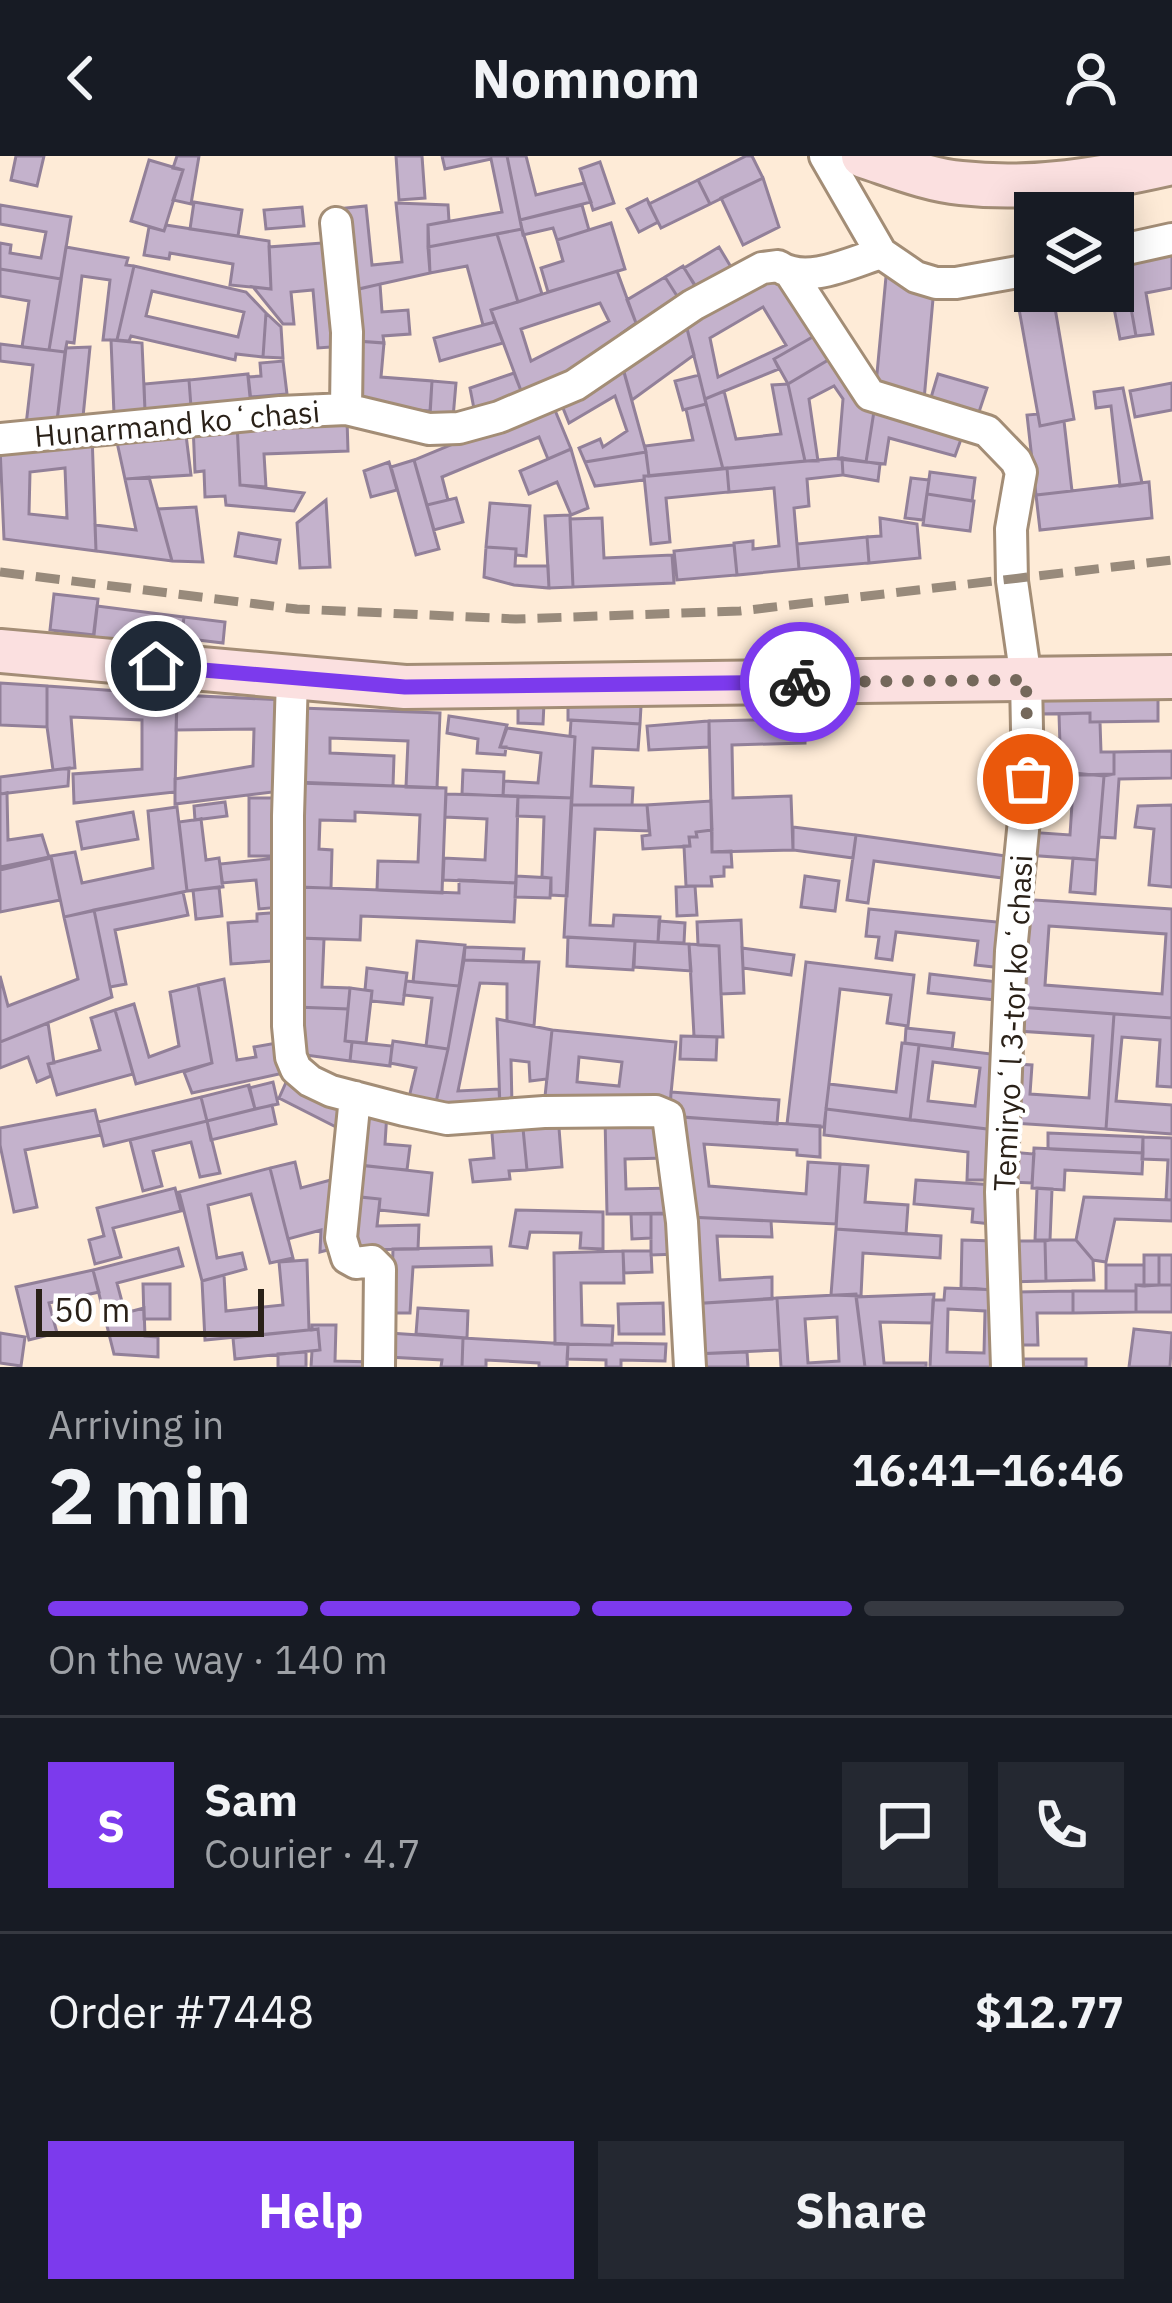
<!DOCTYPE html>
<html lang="en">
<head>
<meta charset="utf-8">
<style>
  :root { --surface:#171b24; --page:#242831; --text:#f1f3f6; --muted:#9ea1a6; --line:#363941; --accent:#7c3aed }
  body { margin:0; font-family:"IBM Plex Sans",sans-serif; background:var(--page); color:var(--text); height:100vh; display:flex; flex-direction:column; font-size:45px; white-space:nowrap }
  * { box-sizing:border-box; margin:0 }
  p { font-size:39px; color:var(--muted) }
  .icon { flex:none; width:66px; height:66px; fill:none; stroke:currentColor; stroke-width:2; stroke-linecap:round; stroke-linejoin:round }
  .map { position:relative; height:1211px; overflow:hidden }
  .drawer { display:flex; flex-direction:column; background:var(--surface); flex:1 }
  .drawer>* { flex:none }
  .buttons { position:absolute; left:1014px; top:36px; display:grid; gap:24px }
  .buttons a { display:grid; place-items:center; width:120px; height:120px; border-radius:0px; background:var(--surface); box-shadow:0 6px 30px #0003; font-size:60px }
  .scale { position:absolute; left:36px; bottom:30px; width:228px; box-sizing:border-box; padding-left:12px; border:6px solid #2a2118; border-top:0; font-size:33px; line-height:42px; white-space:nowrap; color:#2a2118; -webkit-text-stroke:9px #fff; paint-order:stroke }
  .pin { position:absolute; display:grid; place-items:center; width:102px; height:102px; color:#fff; margin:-51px; border:6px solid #fff; border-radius:50%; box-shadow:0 3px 12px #0007 }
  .courier { position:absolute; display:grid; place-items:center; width:120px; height:120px; margin:-60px; border:9px solid #7c3aed; border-radius:50%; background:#fff; color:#222; box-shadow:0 3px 15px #0007 }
  .headline em { font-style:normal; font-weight:700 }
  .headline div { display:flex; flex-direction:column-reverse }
  .headline { display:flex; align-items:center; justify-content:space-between; height:204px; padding:0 48px }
  h1 { font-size:78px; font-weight:700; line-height:90px }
  .bar { display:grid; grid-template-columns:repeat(4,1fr); gap:18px 12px; align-content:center; height:144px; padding:0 48px }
  .bar i { height:15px; border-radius:9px; background:var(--line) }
  .bar .on { background:var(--accent) }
  .bar p { grid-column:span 4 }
  .line { display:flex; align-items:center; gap:30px; padding:0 48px; border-top:3px solid var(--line) }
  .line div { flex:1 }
  .round { display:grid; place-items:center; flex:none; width:126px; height:126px; border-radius:0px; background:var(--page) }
  .button { display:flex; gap:24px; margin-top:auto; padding:24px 48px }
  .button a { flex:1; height:138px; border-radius:0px; background:var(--accent); color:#fff; font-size:48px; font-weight:700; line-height:138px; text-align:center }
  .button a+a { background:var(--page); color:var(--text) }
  header { display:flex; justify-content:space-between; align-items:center; height:156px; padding:0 48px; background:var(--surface); font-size:54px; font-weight:700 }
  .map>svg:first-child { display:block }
</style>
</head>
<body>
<header><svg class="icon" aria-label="back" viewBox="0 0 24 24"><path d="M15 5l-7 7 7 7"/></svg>Nomnom<svg class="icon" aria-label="person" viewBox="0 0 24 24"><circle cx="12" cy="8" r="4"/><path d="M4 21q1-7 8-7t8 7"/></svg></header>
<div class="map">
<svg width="1172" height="1211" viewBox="0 0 1172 1211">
  <rect width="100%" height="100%" fill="#feebd7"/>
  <path fill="#c4b2cc" stroke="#928099" stroke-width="3" fill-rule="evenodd" d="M16,0h28l-7,30 -26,-6z
    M177,0h22l-8,48 -18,-4 10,-30 -10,-2z
    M396,0h26l3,42 -26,2z
    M442,0h65l15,73 -94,18v-22l74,-13 -11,-53 -46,10z
    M507,0h19l10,39 48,-12 7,19 -71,18z
    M746,0h6l11,22 -53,26 -12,-24z
    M149,4l34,10 -19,61 -33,-10z
    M600,6l14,41 -21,7 -13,-41z
    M763,22l16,49 -36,18 -22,-47z
    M698,24l12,24 -49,24 -12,-24z
    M647,43l11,23 -19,10 -12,-23z
    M194,46l48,8 -4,26 -48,-7z
    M396,47l52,2 1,16 -21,4 2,48 -85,19 -9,-83 30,-3 6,59 30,-3z
    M0,49l71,12 -10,62 -61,-10v-26l11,2 -1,8 31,5 5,-26 -46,-8z
    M582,49l7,25 -32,10 -4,-12 -30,7 -3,-15z
    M302,51l2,19 -38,3 -2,-19z
    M611,67l14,46 -77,23 -7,-24 22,-7 -6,-21z
    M166,69l103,16 2,48 -41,-4 3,-21 -63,-11 -1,6 -25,-4 5,-28 15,4z
    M522,73l20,65 -24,8 -21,-68z
    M497,78l21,68 -27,8 4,12 -12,3 -16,-59 -37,7 -2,-26z
    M335,86l9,104 -26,2 -5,-58 -22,2 3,32h-11l-30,-37 18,2 -2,-42z
    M66,91l62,11 -2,7 8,1 -17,74h-14l7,-60 -28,-4 -8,67 -7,-1 -2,10 -16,-2z
    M719,91l12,20 -34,21 -13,-20z
    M1172,98v34l-26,5 7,41 -17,2 -13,-73z
    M1123,107l13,73 -16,3 -8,-41 -57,10 19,111 -34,7 -26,-145 21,-3v13h78v-27z
    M134,110l112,26 20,21 -3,44 -27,-3 -1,6 -104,-24 -2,5 -12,-1zM152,135l92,21 -6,25 -92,-21z
    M683,110l18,30 -17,11 -19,-30z
    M887,110l46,33 -9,101 -49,-5z
    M0,113l61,10 -12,71 -27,-3 7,-46 -29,-5z
    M617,115l19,52 -15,11 5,9 -103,53 -32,-86zM600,147l9,18 -78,40 -10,-32z
    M772,116l44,63 -42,24 5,10 -74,30 -19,-74zM763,151l23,38 -68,32 -8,-39z
    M665,121l19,30 -58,36 -5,-9 15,-11 -9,-23z
    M380,128l2,28 26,-2 2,24 -27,2 1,7 -27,-2 -6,-50z
    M266,157l15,14 2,31 -20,-1z
    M495,166l8,21 -63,18 -6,-23z
    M686,169l8,30 -62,45 -10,-35z
    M816,179l14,24 -42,25 -14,-25z
    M111,184l31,3 3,68 -31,3z
    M357,185l27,2 -3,34 51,4 -2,30 -78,-6z
    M0,188l65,8 -8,69 -31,4 7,-60 -33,-4z
    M90,191l-7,70 -26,4 9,-73z
    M830,203l45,46 -9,57 -28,-3 5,-60 -9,-13 -25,13 9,62h-13l-17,-77z
    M283,205l4,33 -37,3 -2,-20 13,-1 -1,-13z
    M622,209l24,87 -61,10 -6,-14 21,-9 3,8 24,-16 -12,-35 -46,27 -8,-20z
    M514,217l9,23 -48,18 -5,-26z
    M248,218l3,27 -60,6 -2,-27z
    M938,218l49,14 -9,27 -48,-14z
    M699,219l7,29 -23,6 -8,-29z
    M189,224l2,27 -46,4 -1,-27z
    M432,225l24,2 -3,35 -23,-2z
    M1172,227v27l-37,7 -5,-26z
    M788,228l17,77 -82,8 -18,-70 19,-8 12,48 45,-5 -9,-49z
    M1123,232l19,95 -22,3 -9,-80 -15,2 -2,-16z
    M552,247l19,46 -23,10 -9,-22 -97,40 6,23 -21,5 -13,-45z
    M706,248l17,65 -74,7 -4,-30 48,-6 -7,-31z
    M875,249l89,26 -9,25 -66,-18 -4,26 -19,-2z
    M1038,258l2,12 24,-5 8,70 -36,4 -9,-80z
    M347,263l1,32 -84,3 2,33 -26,-2 -3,-62z
    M237,267l3,62 64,8 -10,18 -68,-6 -1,-9 -20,1 -1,-26 -9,1 -2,-47z
    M185,271l6,48 -66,4 -10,-46z
    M92,278l4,117 -92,-12 -4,-92zM65,312l2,50 -38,-4 1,-42z
    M571,293l17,59 -17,7 -14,-33 -28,12 -9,-23z
    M646,296l3,24h-5v4l-49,6 -10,-24z
    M842,302l38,6 -2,17 -35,-6z
    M842,302l1,17 -36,4 2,27 -15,2 5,61 -62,6 -3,-32 19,-2v8l26,-3 -5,-58 -45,4 -2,-24z
    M414,304l25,89 -23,6 -25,-88z
    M389,306l8,28 -26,7 -7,-26z
    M727,312l2,24 -63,6 4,44 -19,2 -7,-68z
    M930,316l45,6 -3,23 -45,-7z
    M149,321l23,84 -76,-10 -1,-26 41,5 -11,-51z
    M911,322l18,2 -6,40 -18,-2z
    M1149,326l3,36 -112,12 -4,-35z
    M927,338l47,7 -4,30 -47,-6z
    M456,342l7,24 -29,8 -7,-25z
    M326,344l4,67 -30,1 -3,-45z
    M490,347l40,3 -4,50 -10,-1v-6l-30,-2z
    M196,351l7,55 -31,-1 -14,-52z
    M570,359l3,72 -24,1 -4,-72z
    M602,362l2,40 68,-3 2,28 -101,4 -3,-68z
    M880,362l37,6 3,34 -51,5 -2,-26 14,-1z
    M239,377l41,7 -4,23 -41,-7z
    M867,381l2,26 -70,6 -2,-25z
    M734,389l3,30 -60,5 -3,-29z
    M486,391l30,2 -1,17h33l1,22 -35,-3 -30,-8z
    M54,438l44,5 -4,36 -44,-5z
    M97,450l87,11 -4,33 -87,-11z
    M184,461l41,5 -2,21 -42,-5z
    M0,527l47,3v41l-47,-2z
    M47,530l130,9 -2,97 -101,11 -1,-29 69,-5v-49l-71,-3 4,51 -22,2 -6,-43z
    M177,539l109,5 -5,91 -106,13v-25l78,-13 1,-37 -78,1z
    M1158,540v25l-68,1v-9l-55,1v-16z
    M518,545l26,2 -1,21 -25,-1z
    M568,546l73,4 -1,18 -72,-4z
    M300,552l140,5 -3,75 -31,-1 2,-46 -78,-3v15l64,3 -1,30 -96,-3z
    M1090,557v9h10l1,30h13v22l-80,2 -1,-30 27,-1 -1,-31z
    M449,560l58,9 -7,22h6l-1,8 -28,-2 1,-14 -31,-6z
    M805,563v24l-73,2 1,53 58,-2 2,54 -81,2 -3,-131z
    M571,564l69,4 -2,26 -45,-2 -2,38 42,2 -1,17h-61l4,-68 -5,-1z
    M709,565v26l-60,3 -2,-24z
    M507,572l68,9 -3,61 -69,-2 1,-15 34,2 3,-30 -41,-6z
    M1172,595v27l-53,1 -4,59 -16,-1 5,-61 10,-2v-22z
    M69,612l-1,18 -68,8v-17z
    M463,614l41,2 -1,24 -41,-2z
    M1074,617l30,3 -7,84 -71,-5 2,-23 42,3z
    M294,626l152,6 -4,105 -65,-3 1,-29 40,1 2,-47 -65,-3v9l-35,-1 -1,29 13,1 -1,38 -41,-1z
    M7,637l1,47 34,-5 7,22 -49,10v-73z
    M446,638l72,2 -2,87 -73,-3 1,-22 41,2 2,-41 -42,-2z
    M518,640l54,2 -5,98 -16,-1v-17l-9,-1 2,-60 -27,-1z
    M249,642h33l1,58h-34z
    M711,645l1,29 -16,2 1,5h-8l1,9 -47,3 -1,-13 8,-1 -3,-30z
    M225,646l2,14 -32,4 -1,-14z
    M571,649h76l2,26 -54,-2 -5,96 23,1 1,-11 46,2 -2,25 -94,-5z
    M1172,649v82l-23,-2 5,-56 -19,-2 3,-21z
    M177,651l10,84 -123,26 -13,-61 24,-4 7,31 71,-15 -5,-57z
    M133,656l5,27 -56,10 -5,-27z
    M201,663l5,41 13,-2 4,29 -36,4 -8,-69z
    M793,671l63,8 -3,23 -60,-8z
    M712,674v22l19,-1 1,16h-8v9l-13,1 1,9h-26l-2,-40h6l-1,-9h8l-1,-5z
    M856,679l157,22 -3,22 -136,-18 -6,42 -21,-3z
    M51,702l9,42 -60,12v-42z
    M277,702l5,49 -23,2 -3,-29 -34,3 -2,-19z
    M1073,702l24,2 -2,34 -25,-2z
    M516,720l35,2 -1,20 -35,-1z
    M805,720l34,5 -4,30 -34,-4z
    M459,724l57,3 -2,39 -153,-6 -1,24 -61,-2 2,-51 158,6z
    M695,730l2,29 -20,1 -1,-29z
    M219,731l3,29 -26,3 -3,-29z
    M183,736l5,23 -73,15 11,54 -16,3 -16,-77z
    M1019,743l153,10v109l-153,-11zM1049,770l117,8 -4,60 -117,-9z
    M869,753l138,14 -4,45 -28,-3 3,-24 -82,-9 -4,28 -16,-2 3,-21 -13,-1z
    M94,754l18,87 -112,45v-66l8,30 70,-27 -14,-62z
    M283,756l3,48 -55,4 -3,-41 29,-2v-7z
    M741,764l3,73 -23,1 -2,-48 -21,-1 -1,-23z
    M659,765l26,2 -1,20 -26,-1z
    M568,781l67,4 -2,29 -66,-4z
    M298,782l26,1 -2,48 28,1 -2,21 -53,-2z
    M417,785l48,4 -6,41 -46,-4z
    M635,785l54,3 2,27 -57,-4z
    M689,788l30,2 4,91 -29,-1z
    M465,791l59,2 -1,13 -59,-2z
    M742,792l52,7 -3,20 -48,-7z
    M464,804l75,2 -5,64 -27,-5v-37l-27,-1 -22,108 41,-2 1,19 -66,3 14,-62z
    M806,806l108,13 -6,51 -21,-3 4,-28 -51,-6 -16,138 -37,-3z
    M367,812l40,5 -4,31 -32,-3 1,-10 -7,-1z
    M930,818l68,8 -2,18 -68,-7z
    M224,823l13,81 19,-3 -2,-10 34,-6v31l-96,21 -8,-21 28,-9 -14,-78z
    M406,825l53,5 -11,63 -22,-3 6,-48 -28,-3z
    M198,829l14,78 -76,21 -21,-74 19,-6 15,53 30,-11 -9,-54z
    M350,832l22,3 -6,52 -21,-2z
    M295,851l53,2 -3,32 7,1 -2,19 -52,-7z
    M1019,851l95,7 -8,115 -94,-6 4,-59 16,1 -2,29 59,4 4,-62 -75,-5z
    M115,854l18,64 -76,21 -9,-31 52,-14 -9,-32z
    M1114,858l58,4v69l-15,-1 3,-46 -38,-3 -6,64 56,4v29l-66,-5z
    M497,863l55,11 -5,49 -17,2 -1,-19 -18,-2 1,46 -12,2z
    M48,867l6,40 -6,1 3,12 -14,6 -9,-25 -28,11v-26z
    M906,872l48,5 -2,16 -47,-6z
    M552,874l124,12 -6,62 -126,2zM579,901l43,5 -3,24 -42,-4z
    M681,880l36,1 -1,23 -36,-1z
    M393,885l55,8 -14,62 -27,-5 9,-38 -26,-5z
    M352,886l40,4 -2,20 -40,-5z
    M902,887l17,2 -9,75 -84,-11 3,-25 67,8z
    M919,889l80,10 -3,75 -86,-10zM933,906l47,6 -5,38 -47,-5z
    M288,922l62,31 -10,20 -61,-31z
    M273,926l5,22 -23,5 -6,-21z
    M249,929l6,24 -48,12 -6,-24z
    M671,936l108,8 -2,24 -107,-8z
    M201,941l6,24 -103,25 -6,-24z
    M272,949l4,19 -65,16 -4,-19z
    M361,953l26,3 -2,32 25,2 -3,24 -51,-5z
    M826,953l170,21v50h-29l1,-28 -144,-17z
    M95,954l6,25 -76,15 12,57 -23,5 -14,-67v-17z
    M558,959l4,52 -35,3 -5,-52z
    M663,959l4,43 -42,1 1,30 49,-1 1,25 -69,1 -2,-98z
    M679,961l141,9v31l-23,-2v-5l-93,-6 5,42 97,8 2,-32 32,2 -4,60 -148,-7z
    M522,962l5,52 -18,1 1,8 -37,3 -3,-22 24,-2 -3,-37z
    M207,965l13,52 -20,4 -9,-35 -38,9 9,35 -19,5 -13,-51z
    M1048,977l95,4v16l-95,-4z
    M1143,981l29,1v62h-6l2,-40 -26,-1z
    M1034,992l109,5 -1,21 -77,-4 -1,20 -32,-2z
    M1010,996l24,2 -2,29 -24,-1z
    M295,1006l6,26 41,-11 -3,70 -19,5 1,-22 -33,9 -18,-71z
    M351,1008l81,9 -4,42 -49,-5 1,-11 -32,-3z
    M840,1008l28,2 -3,36 43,3 -2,29 -70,-5z
    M270,1012l23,90 -23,5 -19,-69 -43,11 9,53 25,-5 4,16 -44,12 -23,-89z
    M916,1024l79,5 -3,39 -20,-2 1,-13 -59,-5z
    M175,1032l6,23 -68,17 8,29 -26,7 -6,-24 15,-4 -7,-28z
    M1037,1032l15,1 -2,51h-15z
    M352,1040l28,3 -3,27 42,-1 -1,24 -72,1z
    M1084,1041l88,3v21l-57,-2 -9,43 -13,-2 -17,-20z
    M516,1054l87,2v37l-23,-1 1,-15 -51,-1 -3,16 -17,-2z
    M631,1058h20v24l-19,1z
    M651,1058h27l1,40 -28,1z
    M688,1061l83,4 1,16 -55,-1 3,44 52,-3v22l-81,5z
    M836,1073l105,7 -1,22 -77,-5 -2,43 -30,-1z
    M962,1084l32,1 -2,49 -31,-2z
    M1050,1084h26l17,20 1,20 -48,1 -1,-40z
    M1008,1085h37l1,40 -37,1z
    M491,1091l1,18 -79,2 -3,46h-19l2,-64z
    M178,1092l5,18 -66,17 8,30 19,-5 1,28 13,1v20l-44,-3 -21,-84z
    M623,1095h28l1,21 -28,1z
    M623,1095l1,32h-43l1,42 31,1 -1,19 -57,-1 -1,-91z
    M1144,1099h15v30l-15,1z
    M1159,1099h13v30h-13z
    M307,1104l2,70 -104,10 -3,-59 22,-6 2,36 57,-6 -4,-43z
    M1106,1109h38v21l-8,-1v6h-30z
    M93,1114l6,22 -50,11 8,30 -28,7 -13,-53z
    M143,1128h27v35h-26z
    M1136,1129h36v27h-36z
    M945,1132l56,2 2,77h-73l3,-67h11zM948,1153l37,2 -1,42 -37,-1z
    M1073,1135h63v21l-63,1z
    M1073,1135v22h-36l1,32h-21l-1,-53z
    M856,1138l9,73h-84l-4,-69zM837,1161l2,44 -31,2 -3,-44z
    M934,1138l-2,29 -52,-1 4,41h42v4h-61l-9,-70z
    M777,1142l3,52 -86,4 -3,-50z
    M663,1147l1,31h-45l-1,-30z
    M418,1152l50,3 -1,27 -51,-4z
    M312,1169h24l-1,36 40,1v5h-64l1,-16 8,-1 -2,-21 -6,1z
    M318,1173l2,21 -85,9 -2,-21z
    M1134,1173l38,4 -2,34h-41z
    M0,1177l25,4 -4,29 -21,-3z
    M389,1177l74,5 -1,29h-21l1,-7 -54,-3z
    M463,1182l105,6 -1,23h-28v-4l-53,-3v7h-24z
    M612,1187l54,1 -1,17 -44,-1v7h-15v-7l-39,-1 1,-15 44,1z
    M306,1196v15h-28v-13z
    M747,1196l1,15h-53l-1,-13z
    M1014,1203h72v8h-71z"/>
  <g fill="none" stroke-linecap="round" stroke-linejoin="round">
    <g stroke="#a38d76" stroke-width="36">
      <path id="street" d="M825,0l56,97 35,24 20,6h20l79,-14
        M336,67l11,109 -1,77
        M1113,96l59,-13
        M791,118l79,121 117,36 29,30 5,11 -10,57 1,52 14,98 2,101 -17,171 -10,241 6,175
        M0,283l280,-27 66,-3 83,20 30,-1 40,-11 76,-32 118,-80 69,-37 16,-2c28,19 72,-3 103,-13
        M292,521l-4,139v210l3,31 5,12 14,12 21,10 73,19 43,9 97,-7 112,-1 12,5 14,106 8,145
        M355,941l-14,141 6,20 9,5 16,-2 8,8 -1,98"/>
    </g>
    <g stroke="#a38d76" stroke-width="48">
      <path id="secondary" d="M863,0c31,10 65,24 98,27 72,8 141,-4 211,-20
        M0,495l405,36 767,-10"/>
    </g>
    <use href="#street" stroke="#fff" stroke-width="30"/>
    <use href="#secondary" stroke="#fbe0e0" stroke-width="42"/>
    <path stroke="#988a7b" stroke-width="9" stroke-dasharray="24 12" stroke-linecap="butt" d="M0,416l297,37 219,10 224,-8 432,-51"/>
  </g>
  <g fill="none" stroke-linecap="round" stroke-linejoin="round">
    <path stroke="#74685b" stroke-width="12" stroke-dasharray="0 21.6" d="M800,526l226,-2 2,99"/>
    <path stroke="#7c3aed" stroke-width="15" d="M156,510l249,21 395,-5"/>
  </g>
  <g text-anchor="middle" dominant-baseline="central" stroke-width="9" stroke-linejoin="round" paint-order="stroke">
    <g font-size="30" fill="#2a2118" stroke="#fff">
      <text transform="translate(177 267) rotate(-5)">Hunarmand koʻchasi</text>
      <text transform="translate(1012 867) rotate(-87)">Temiryoʻl 3-tor koʻchasi</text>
    </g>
  </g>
</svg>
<div class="buttons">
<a><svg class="icon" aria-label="layers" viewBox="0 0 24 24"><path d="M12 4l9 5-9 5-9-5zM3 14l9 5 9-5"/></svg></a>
</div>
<div class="scale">50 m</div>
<div class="pin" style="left:1028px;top:623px;background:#ea580c"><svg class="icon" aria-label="bag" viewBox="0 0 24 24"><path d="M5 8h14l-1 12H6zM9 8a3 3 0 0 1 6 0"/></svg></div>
<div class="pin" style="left:156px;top:510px;background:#1f2937"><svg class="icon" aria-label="home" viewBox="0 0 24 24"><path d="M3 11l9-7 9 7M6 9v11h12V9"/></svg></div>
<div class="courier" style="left:800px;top:526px"><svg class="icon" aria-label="bike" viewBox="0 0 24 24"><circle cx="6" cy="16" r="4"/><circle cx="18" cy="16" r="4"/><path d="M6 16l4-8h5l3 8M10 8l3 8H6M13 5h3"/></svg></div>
</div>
<section class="drawer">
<div class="headline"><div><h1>2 min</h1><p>Arriving in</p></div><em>16:41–16:46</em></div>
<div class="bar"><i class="on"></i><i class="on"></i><i class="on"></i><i></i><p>On the way · 140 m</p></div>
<div class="line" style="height:216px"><b class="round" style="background:var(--accent);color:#fff">S</b><div><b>Sam</b><p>Courier · 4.7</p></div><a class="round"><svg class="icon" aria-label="chat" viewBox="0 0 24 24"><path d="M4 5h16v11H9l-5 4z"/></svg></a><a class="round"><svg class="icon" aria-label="phone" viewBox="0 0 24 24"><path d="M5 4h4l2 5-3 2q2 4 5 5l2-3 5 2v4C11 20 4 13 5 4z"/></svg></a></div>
<div class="line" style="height:156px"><div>Order #7448</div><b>$12.77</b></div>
<div class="button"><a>Help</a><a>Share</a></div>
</section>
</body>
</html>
